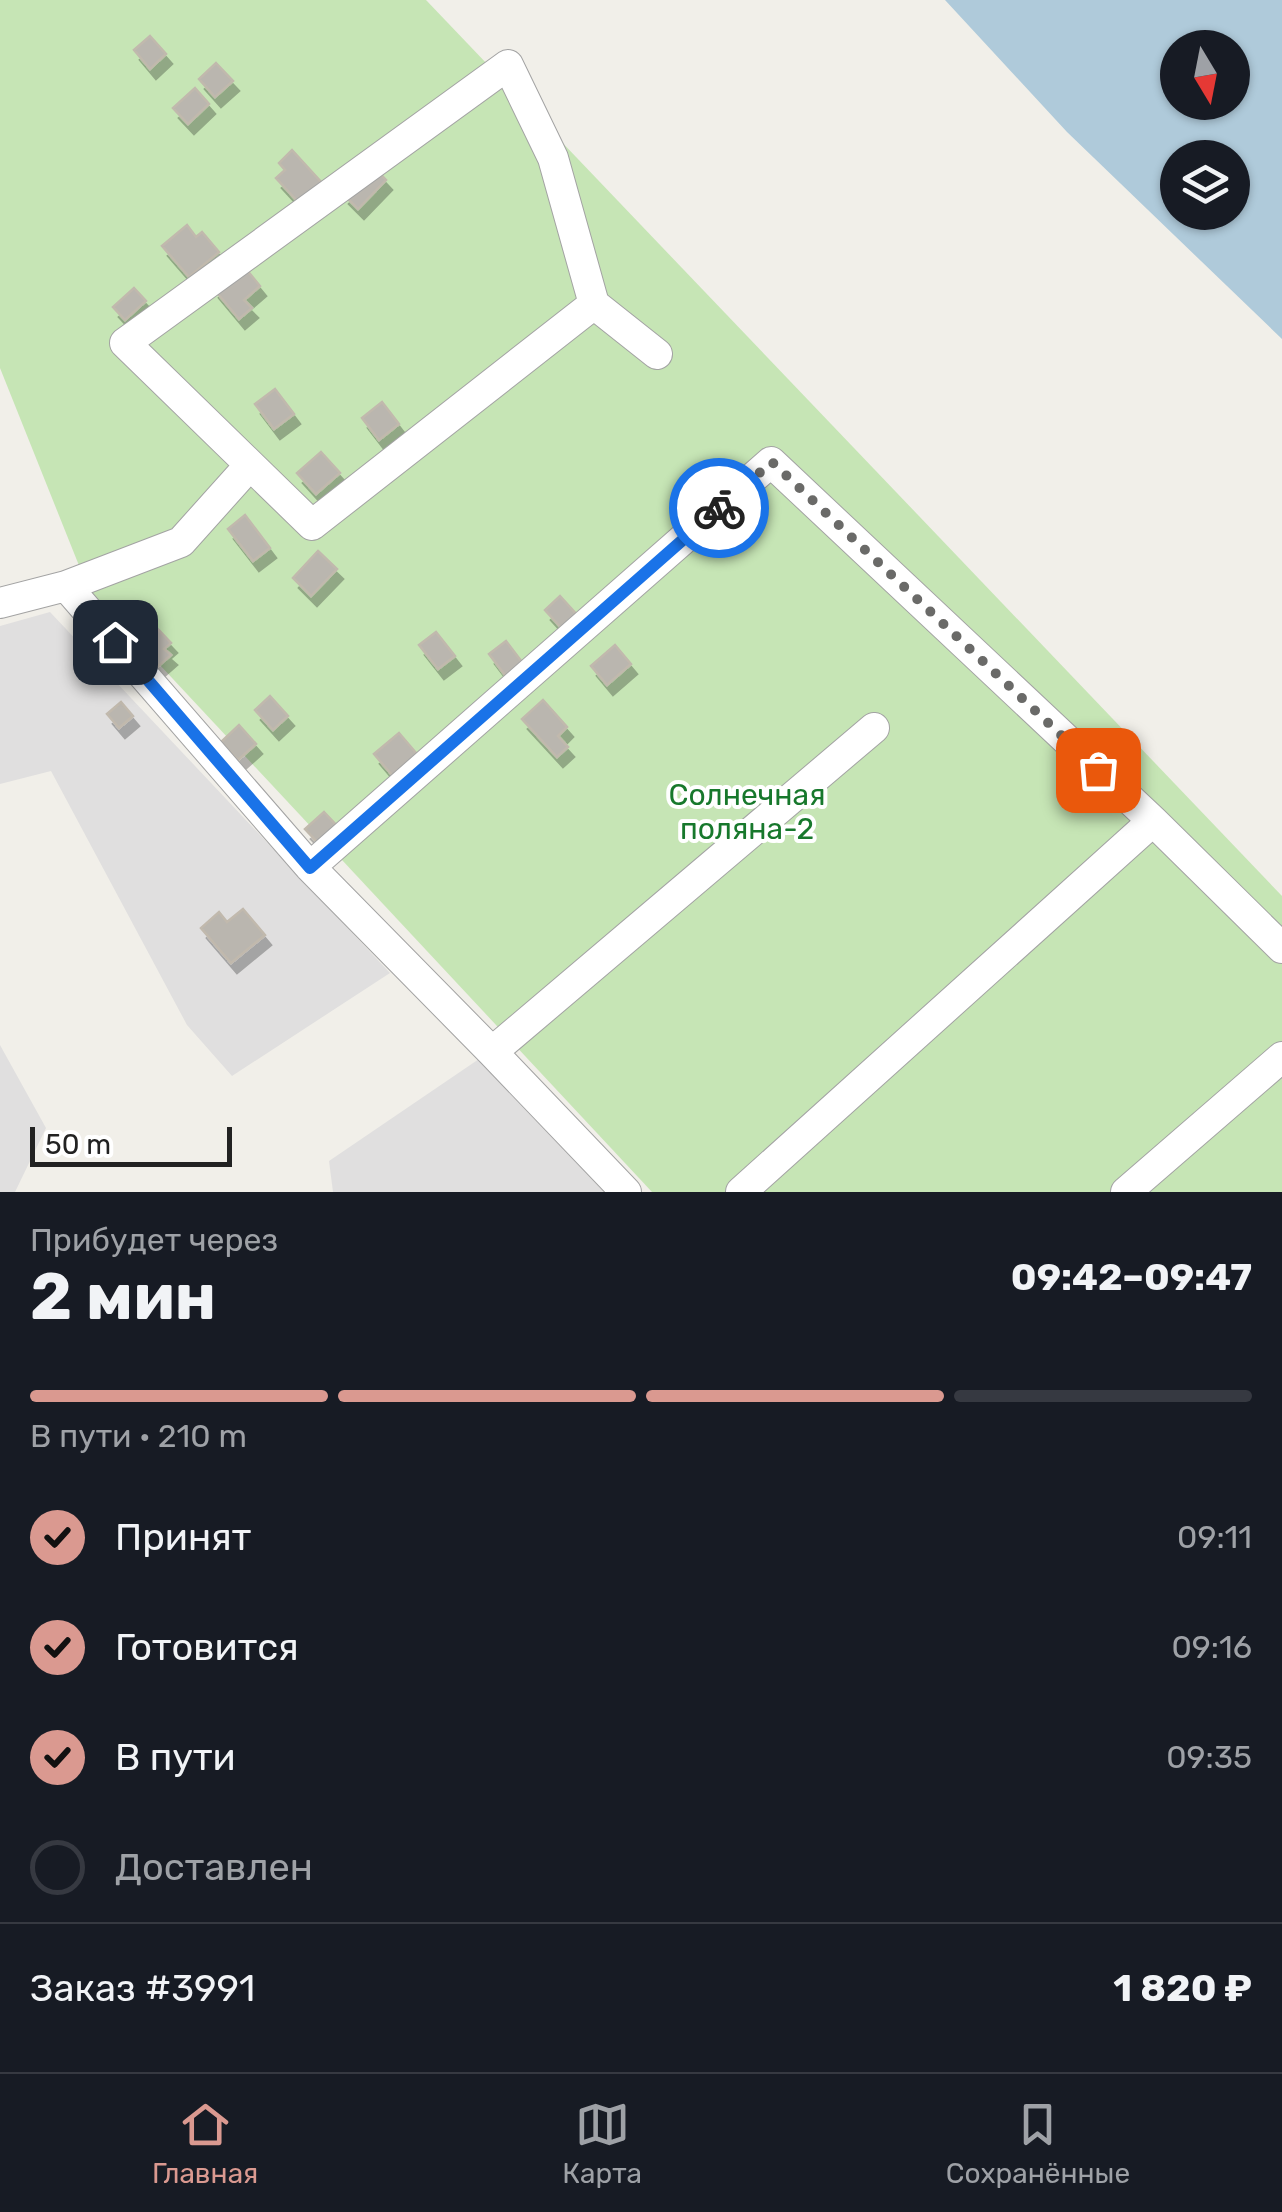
<!DOCTYPE html>
<html lang="ru">
<head>
<meta charset="utf-8">
<style>
  :root { --surface:#171b24; --page:#242831; --text:#f1f3f6; --muted:#9ea1a6; --line:#363941; --accent:#da9990 }
  body { margin:0; font-family:Rubik,sans-serif; background:var(--page); color:var(--text); height:100vh; display:flex; flex-direction:column; font-size:38px; white-space:nowrap }
  * { box-sizing:border-box; margin:0 }
  p { font-size:32px; color:var(--muted) }
  .icon { flex:none; width:55px; height:55px; fill:none; stroke:currentColor; stroke-width:2; stroke-linecap:round; stroke-linejoin:round }
  .map { position:relative; height:1192px; overflow:hidden }
  .drawer { display:flex; flex-direction:column; background:var(--surface); flex:1 }
  .drawer>* { flex:none }
  .needle { width:65px; rotate:170deg }
  .buttons { position:absolute; left:1160px; top:30px; display:grid; gap:20px }
  .buttons a { display:grid; place-items:center; width:90px; height:90px; border-radius:50%; background:var(--surface); box-shadow:0 2px 8px #0004; font-size:50px }
  .scale { position:absolute; left:30px; bottom:25px; width:202px; box-sizing:border-box; padding-left:10px; border:5px solid #222; border-top:0; font-size:28px; line-height:35px; white-space:nowrap; color:#222; -webkit-text-stroke:8px #fff; paint-order:stroke }
  .pin { position:absolute; display:grid; place-items:center; width:85px; height:85px; color:#fff; margin:-42px; border-radius:20px; box-shadow:0 5px 15px #0006 }
  .courier { position:absolute; display:grid; place-items:center; width:100px; height:100px; margin:-50px; border:8px solid #1a73e8; border-radius:50%; background:#fff; color:#222; box-shadow:0 2px 12px #0007 }
  .summary em { font-style:normal; font-weight:700 }
  .summary div { display:flex; flex-direction:column-reverse }
  .summary { display:flex; align-items:center; justify-content:space-between; height:170px; padding:0 30px }
  h1 { font-size:65px; font-weight:700; line-height:75px }
  .bar { display:grid; grid-template-columns:repeat(4,1fr); gap:15px 10px; align-content:center; height:120px; padding:0 30px }
  .bar i { height:12px; border-radius:8px; background:var(--line) }
  .bar .active { background:var(--accent) }
  .bar p { grid-column:span 4 }
  .line { display:flex; align-items:center; gap:25px; padding:0 30px; border-top:2px solid var(--line) }
  .line div { flex:1 }
  ol { padding:0 30px; list-style:none }
  li { display:flex; align-items:center; gap:30px; height:110px }
  li p { margin-inline-start:auto }
  li .icon { padding:10px; border-radius:50%; background:var(--accent); color:#111; stroke-width:4 }
  li:last-child { color:var(--muted) }
  li i { width:55px; height:55px; border:5px solid var(--line); border-radius:50% }
  .dock { display:flex; justify-content:space-around; align-items:center; height:140px; border-top:2px solid var(--line); background:var(--surface); font-size:28px; color:var(--muted) }
  .dock a { display:grid; justify-items:center; gap:5px }
  .dock .active { color:var(--accent) }
  .map>svg:first-child { display:block }
</style>
</head>
<body>
<div class="map">
<svg width="1282" height="1192" viewBox="0 0 1282 1192">
  <defs>
    <filter id="shadow"><feDropShadow dx="6" dy="10" stdDeviation="0" flood-color="#0004"/></filter>
  </defs>
  <rect width="100%" height="100%" fill="#f1efe9"/>
  <path fill="#e0dfdf" d="M50,612l340,361 -158,103 -45,-51 -136,-254 -51,13v-158z
    M0,1045l46,83 -31,64h-15z
    M479,1059l127,133h-273l-4,-31z"/>
  <path fill="#c6e5b5" d="M0,0h426l856,896v296h-630l-564,-604 -88,-220z"/>
  <path fill="#afcada" fill-rule="evenodd" d="M945,0h337v339l-215,-207zM1178,48h54v54h-54zM1178,158h54v54h-54z"/>
  <path fill="#bab6af" stroke="#c1b9ad" stroke-width="2.5" filter="url(#shadow)" d="M150,36l16,18 -16,15 -16,-19z
    M216,63l17,18 -18,16 -16,-18z
    M195,88l14,16 -21,20 -15,-16z
    M292,150l30,33 -23,20 -23,-25 9,-8 -6,-7z
    M372,165l14,15 -28,29 -15,-15z
    M187,225l9,12 6,-5 17,20 -30,25 -27,-31z
    M242,264l18,22 -16,14 8,8 -13,11 -26,-31z
    M134,288l12,13 -21,19 -12,-13z
    M275,389l19,25 -20,15 -19,-25z
    M382,402l17,22 -20,16 -17,-22z
    M321,452l19,21 -24,21 -19,-21z
    M245,515l25,33 -17,13 -25,-32z
    M318,551l19,18 -26,27 -18,-18z
    M560,596l19,21 -15,14 -19,-21z
    M155,626l16,17 -7,6 7,6 -16,14 -21,-23z
    M436,632l19,24 -17,13 -19,-24z
    M506,641l22,29 -17,13 -22,-29z
    M615,645l16,19 -24,21 -16,-19z
    M270,696l18,20 -15,14 -18,-20z
    M543,700l24,27 -9,9 10,11 -11,10 -35,-38z
    M121,702l12,14 -14,12 -12,-14z
    M239,725l17,19 -18,16 -17,-18z
    M399,733l18,21 -25,21 -18,-21z
    M324,812l16,17 -19,17 -16,-17z
    M243,909l22,26 -34,28 -30,-35 18,-16 8,10z"/>
  <g fill="none" stroke-linecap="round" stroke-linejoin="round">
    <g stroke="#a3a3a3" stroke-width="32">
      <path id="minor" d="M594,304l-282,221 -187,-182 383,-278 45,93 41,146 63,50
        M66,586l244,281 182,185 134,140
        M0,603l66,-17 115,-44 69,-77
        M310,867l461,-405 382,359 129,127
        M492,1052l382,-324
        M741,1192l412,-371
        M1126,1192l156,-135"/>
    </g>
    <use href="#minor" stroke="#fff" stroke-width="30"/>
  </g>
  <g fill="none" stroke-linecap="round" stroke-linejoin="round">
    <path stroke="#6a6a68" stroke-width="10" stroke-dasharray="0 18" d="M719,508l53,-46 326,308"/>
    <path stroke="#1a73e8" stroke-width="12" d="M115,642l195,226 409,-360"/>
  </g>
  <g text-anchor="middle" dominant-baseline="central" stroke-width="8" stroke-linejoin="round" paint-order="stroke">
    <g font-size="30" fill="#17782c" stroke="#fff">
      <text x="747" y="795">Солнечная<tspan x="747" dy="34">поляна-2</tspan></text>
    </g>
  </g>
</svg>
<div class="buttons">
<a><svg class="needle" viewBox="-14 -14 28 28"><path d="M0-13l5 13h-10z" fill="#e53935"/><path d="M0 13l5-13h-10z" fill="#9ea1a6"/></svg></a>
<a><svg class="icon" aria-label="layers" viewBox="0 0 24 24"><path d="M12 4l9 5-9 5-9-5zM3 14l9 5 9-5"/></svg></a>
</div>
<div class="scale">50 m</div>
<div class="pin" style="left:1098px;top:770px;background:#ea580c"><svg class="icon" aria-label="bag" viewBox="0 0 24 24"><path d="M5 8h14l-1 12H6zM9 8a3 3 0 0 1 6 0"/></svg></div>
<div class="pin" style="left:115px;top:642px;background:#1f2937"><svg class="icon" aria-label="home" viewBox="0 0 24 24"><path d="M3 11l9-7 9 7M6 9v11h12V9"/></svg></div>
<div class="courier" style="left:719px;top:508px"><svg class="icon" aria-label="bike" viewBox="0 0 24 24"><circle cx="6" cy="16" r="4"/><circle cx="18" cy="16" r="4"/><path d="M6 16l4-8h5l3 8M10 8l3 8H6M13 5h3"/></svg></div>
</div>
<section class="drawer">
<div class="summary"><div><h1>2 мин</h1><p>Прибудет через</p></div><em>09:42–09:47</em></div>
<div class="bar"><i class="active"></i><i class="active"></i><i class="active"></i><i></i><p>В пути · 210 m</p></div>
<ol>
<li><svg class="icon" aria-label="check" viewBox="0 0 24 24"><path d="M5 12l5 5 9-10"/></svg>Принят<p>09:11</p></li>
<li><svg class="icon" aria-label="check" viewBox="0 0 24 24"><path d="M5 12l5 5 9-10"/></svg>Готовится<p>09:16</p></li>
<li><svg class="icon" aria-label="check" viewBox="0 0 24 24"><path d="M5 12l5 5 9-10"/></svg>В пути<p>09:35</p></li>
<li><i></i>Доставлен</li>
</ol>
<div class="line" style="height:130px"><div>Заказ #3991</div><b>1 820 ₽</b></div>
</section>
<nav class="dock">
<a class="active"><svg class="icon" aria-label="home" viewBox="0 0 24 24"><path d="M3 11l9-7 9 7M6 9v11h12V9"/></svg>Главная</a>
<a><svg class="icon" aria-label="map" viewBox="0 0 24 24"><path d="M3 6l6-2 6 2 6-2v14l-6 2-6-2-6 2zM9 4v14M15 6v14"/></svg>Карта</a>
<a><svg class="icon" aria-label="saved" viewBox="0 0 24 24"><path d="M7 4h10v16l-5-4-5 4z"/></svg>Сохранённые</a>
</nav>
</body>
</html>
